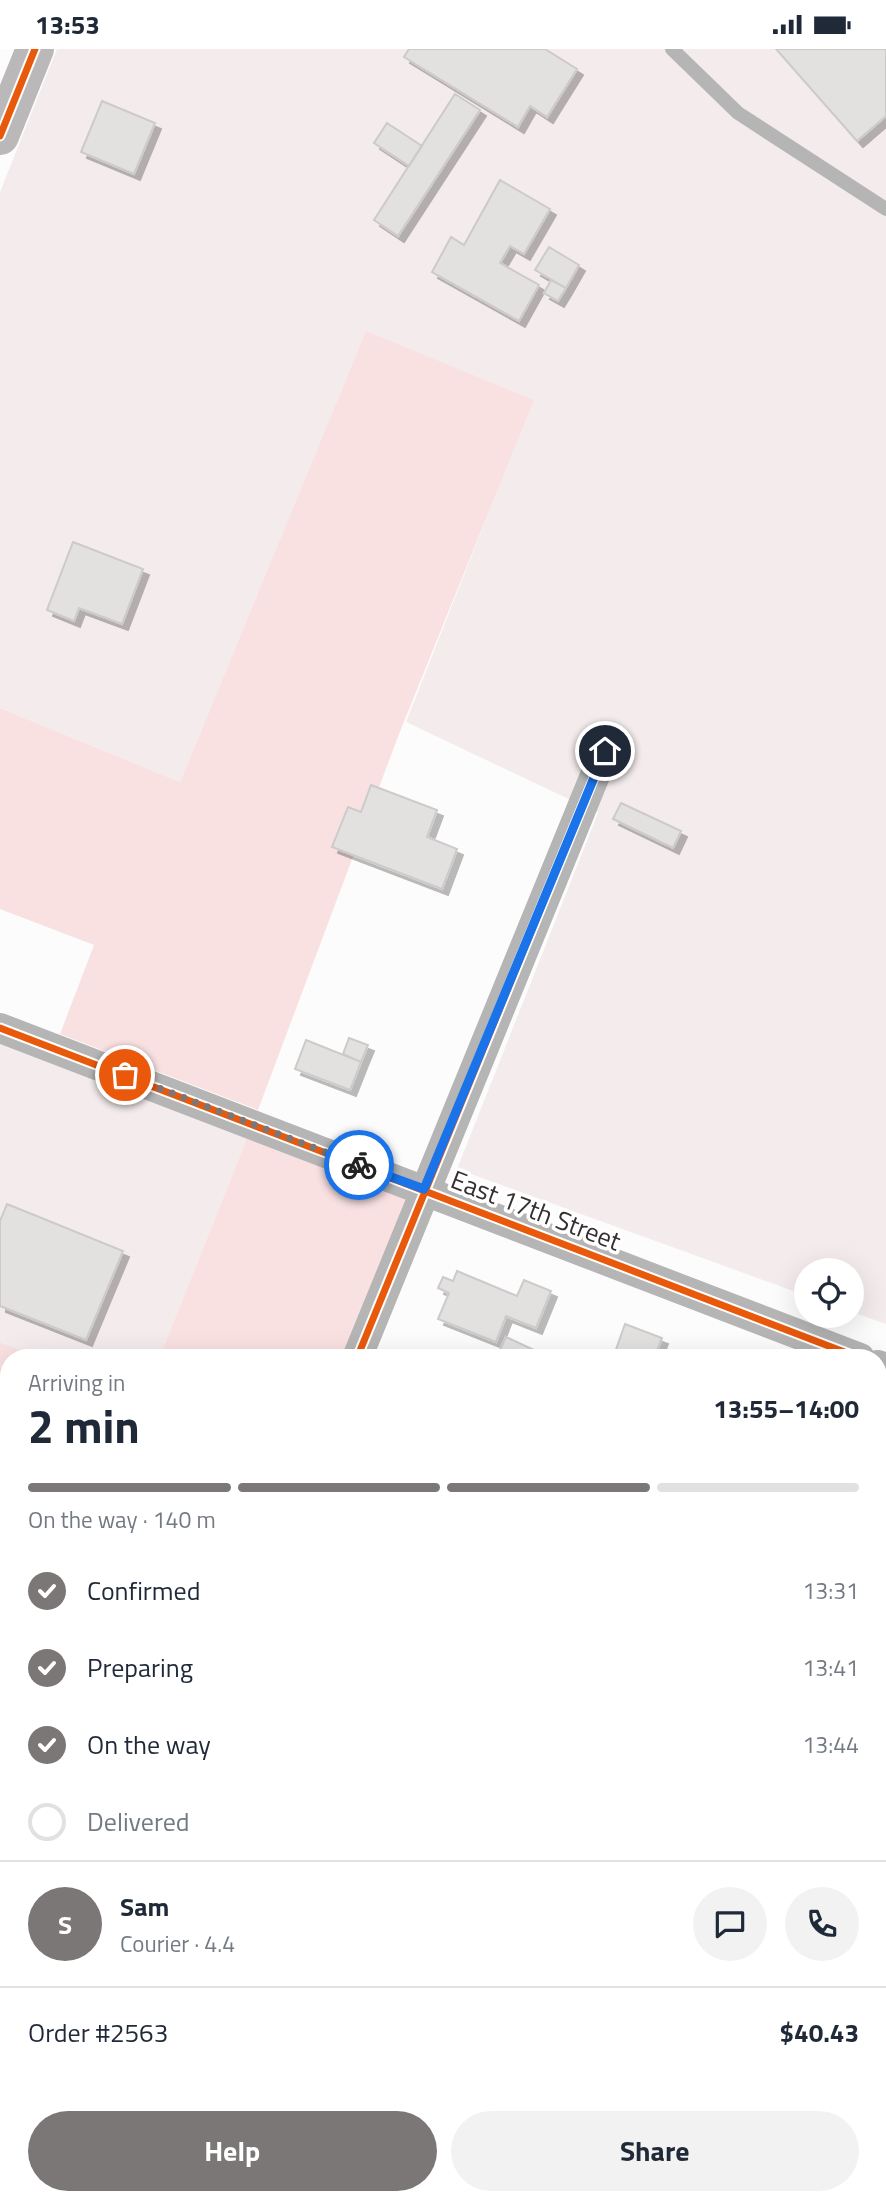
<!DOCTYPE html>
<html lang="en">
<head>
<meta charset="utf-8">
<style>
  :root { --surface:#fff; --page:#f2f2f3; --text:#1f2937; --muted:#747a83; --line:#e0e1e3; --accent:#7b7777 }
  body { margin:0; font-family:"Titillium Web",sans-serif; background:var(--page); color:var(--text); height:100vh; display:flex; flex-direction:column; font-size:26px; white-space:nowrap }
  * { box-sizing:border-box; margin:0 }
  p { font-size:23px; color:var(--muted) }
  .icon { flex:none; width:38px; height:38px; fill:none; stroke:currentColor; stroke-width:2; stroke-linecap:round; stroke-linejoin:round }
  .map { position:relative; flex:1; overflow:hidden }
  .sheet { position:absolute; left:0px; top:1300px; width:887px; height:856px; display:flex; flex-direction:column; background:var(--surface); border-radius:28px 28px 0 0; box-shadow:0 7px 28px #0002 }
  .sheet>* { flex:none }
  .controls { position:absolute; left:794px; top:1209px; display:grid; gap:14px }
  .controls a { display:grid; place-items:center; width:70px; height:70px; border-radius:50%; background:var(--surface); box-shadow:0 7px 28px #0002; font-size:35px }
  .pin { position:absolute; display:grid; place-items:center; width:60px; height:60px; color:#fff; margin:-30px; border:4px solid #fff; border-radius:50%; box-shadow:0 2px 7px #0007 }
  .courier { position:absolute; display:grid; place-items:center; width:70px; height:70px; margin:-35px; border:5px solid #1a73e8; border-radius:50%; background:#fff; color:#222; box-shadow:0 2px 9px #0007 }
  .headline em { font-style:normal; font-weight:700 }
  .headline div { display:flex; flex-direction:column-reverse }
  .headline { display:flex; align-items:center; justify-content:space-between; height:119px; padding:0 28px }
  h1 { font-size:46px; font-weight:700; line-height:52px }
  .bar { display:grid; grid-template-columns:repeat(4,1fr); gap:10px 7px; align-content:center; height:84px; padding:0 28px }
  .bar i { height:9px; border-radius:5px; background:var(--line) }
  .bar .on { background:var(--accent) }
  .bar p { grid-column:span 4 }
  .line { display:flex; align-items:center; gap:18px; padding:0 28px; border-top:2px solid var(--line) }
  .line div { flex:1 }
  .round { display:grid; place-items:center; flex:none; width:74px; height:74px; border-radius:37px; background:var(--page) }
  ol { padding:0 28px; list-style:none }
  li { display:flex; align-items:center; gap:21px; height:77px }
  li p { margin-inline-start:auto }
  li .icon { padding:7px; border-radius:50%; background:var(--accent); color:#fff; stroke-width:4 }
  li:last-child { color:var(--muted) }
  li i { width:38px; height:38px; border:4px solid var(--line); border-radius:50% }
  .cta { display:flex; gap:14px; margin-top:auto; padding:14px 28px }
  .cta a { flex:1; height:80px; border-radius:42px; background:var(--accent); color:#fff; font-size:28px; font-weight:700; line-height:80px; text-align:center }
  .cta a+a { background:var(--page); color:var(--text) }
  .status { display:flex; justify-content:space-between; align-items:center; height:49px; padding:0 35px; background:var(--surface); direction:ltr }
  .status svg { height:19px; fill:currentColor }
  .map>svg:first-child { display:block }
</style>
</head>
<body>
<div class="status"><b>13:53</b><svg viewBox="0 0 49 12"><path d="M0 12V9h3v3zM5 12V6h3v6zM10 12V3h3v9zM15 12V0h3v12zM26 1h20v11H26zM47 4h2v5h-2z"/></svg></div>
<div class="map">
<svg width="886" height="2155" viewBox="0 0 886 2155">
  <defs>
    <filter id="shadow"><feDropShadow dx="6" dy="6" stdDeviation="0" flood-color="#0004"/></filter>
  </defs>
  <rect width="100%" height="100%" fill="#fdfcfc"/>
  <path fill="#f4ecec" d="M57,0h829v1275l-34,-12v-41h-45v25l-350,-127 141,-356 -192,-91 127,-322 -167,-68 -186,450 -180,-74v-516z
    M0,995l247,94 -88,220h-119l-40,-16z
    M0,1827l9,3v306l-8,19z"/>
  <path fill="#f9e1e2" d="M366,282l168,69 -135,334 -141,376 -198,-76 34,-89 -94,-36v-201l180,74z
    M247,1089l159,61 -64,159h-183z
    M0,1293l40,16h-31v160l-9,-4z
    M9,1563v74l-9,-4v-48z
    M879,1623l7,7v464l-7,16z
    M27,2147h334l20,8h-357z
    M413,2147h448l-3,8h-448z"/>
  <path fill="#96d0d6" d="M0,1663l9,4v70l-9,-3z"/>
  <path fill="#e3e0e0" stroke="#cdcaca" stroke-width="2" filter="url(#shadow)" d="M409,0h136l32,20 -30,48 -17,-11 -12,21 -114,-70z
    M776,0h110v67l-29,25z
    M455,45l25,16 -82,126 -24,-16z
    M102,52l53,22 -21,51 -53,-22z
    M387,74l35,23 -13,20 -35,-23z
    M500,131l50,29 -26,45 -14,-8 -10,17 39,22 -20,36 -87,-49 19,-35 13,8z
    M549,198l30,18 -13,23 -31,-18z
    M551,231l15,8 -8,13 -14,-8z
    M73,493l70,27 -21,55 -43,-16 -5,13 -27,-11z
    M371,736l66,25 -10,27 30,12 -15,40 -110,-42 16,-40 13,5z
    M621,754l60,28 -8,17 -60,-29z
    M349,989l19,7 -7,17 -18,-8z
    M306,991l55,22 -11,28 -55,-21z
    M7,1155l116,47 -37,89 -86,-34v-85z
    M457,1222l60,25 7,-16 27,11 -15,37 -30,-12 -10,26 -58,-23 11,-26 -11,-5 5,-11 10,4z
    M625,1275l37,14 -8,20h-41z
    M506,1288l28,13 -4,8 -33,-2z
    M0,1959l9,3v73l-9,24z"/>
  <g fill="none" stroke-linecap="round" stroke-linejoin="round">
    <path stroke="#b6b5b5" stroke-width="14" d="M672,0l66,64 148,96"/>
    <path stroke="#b6b5b5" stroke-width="30" d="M0,979l860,330
      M357,1309l248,-607
      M878,1316l8,3
      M0,1811l9,3
      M878,2142l8,-16
      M16,2155l3,-8"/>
    <path stroke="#bab8b8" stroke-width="38" d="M0,87l35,-87"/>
    <g stroke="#fff" stroke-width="11">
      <path id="cycleway" d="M0,87l35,-87
        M0,979l860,330
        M357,1309l248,-607"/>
    </g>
    <use href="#cycleway" stroke="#e8590c" stroke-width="7"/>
  </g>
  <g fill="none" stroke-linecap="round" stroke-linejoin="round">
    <path stroke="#7b7777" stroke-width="7" stroke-dasharray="0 12.6" d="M125,1026l234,90"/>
    <path stroke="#1a73e8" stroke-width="9" d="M359,1116l65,24 181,-438"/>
  </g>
  <g text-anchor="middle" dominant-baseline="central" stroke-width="7" stroke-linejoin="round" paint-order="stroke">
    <g font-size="26" fill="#352f30" stroke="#fff">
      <text transform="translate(536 1161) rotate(21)">East 17th Street</text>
    </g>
  </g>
</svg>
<div class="controls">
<a><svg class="icon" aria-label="locate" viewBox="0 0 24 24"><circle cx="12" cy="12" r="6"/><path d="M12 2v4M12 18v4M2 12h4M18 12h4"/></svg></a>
</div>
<div class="pin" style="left:125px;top:1026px;background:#ea580c"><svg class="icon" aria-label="bag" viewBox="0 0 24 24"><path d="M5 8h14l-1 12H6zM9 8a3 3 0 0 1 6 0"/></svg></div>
<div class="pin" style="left:605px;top:702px;background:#1f2937"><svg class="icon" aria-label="home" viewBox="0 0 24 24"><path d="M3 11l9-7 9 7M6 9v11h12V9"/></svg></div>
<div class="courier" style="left:359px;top:1116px"><svg class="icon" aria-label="bike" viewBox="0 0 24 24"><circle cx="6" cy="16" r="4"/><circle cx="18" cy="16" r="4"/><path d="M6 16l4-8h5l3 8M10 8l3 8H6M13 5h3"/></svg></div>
<section class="sheet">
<div class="headline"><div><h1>2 min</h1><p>Arriving in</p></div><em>13:55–14:00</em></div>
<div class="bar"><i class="on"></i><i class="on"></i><i class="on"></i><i></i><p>On the way · 140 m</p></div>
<ol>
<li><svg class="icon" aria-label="check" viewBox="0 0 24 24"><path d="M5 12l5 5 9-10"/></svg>Confirmed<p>13:31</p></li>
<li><svg class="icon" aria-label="check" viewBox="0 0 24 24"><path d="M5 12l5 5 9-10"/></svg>Preparing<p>13:41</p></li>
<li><svg class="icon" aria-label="check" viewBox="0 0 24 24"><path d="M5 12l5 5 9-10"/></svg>On the way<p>13:44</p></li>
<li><i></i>Delivered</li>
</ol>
<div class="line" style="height:126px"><b class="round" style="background:var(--accent);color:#fff">S</b><div><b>Sam</b><p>Courier · 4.4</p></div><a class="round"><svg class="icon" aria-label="chat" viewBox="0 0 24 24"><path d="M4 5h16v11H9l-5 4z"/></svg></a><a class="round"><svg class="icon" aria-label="phone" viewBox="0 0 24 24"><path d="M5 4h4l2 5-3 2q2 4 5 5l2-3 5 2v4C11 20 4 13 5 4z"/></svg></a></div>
<div class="line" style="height:91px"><div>Order #2563</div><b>$40.43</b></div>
<div class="cta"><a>Help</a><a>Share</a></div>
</section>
</div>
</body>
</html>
